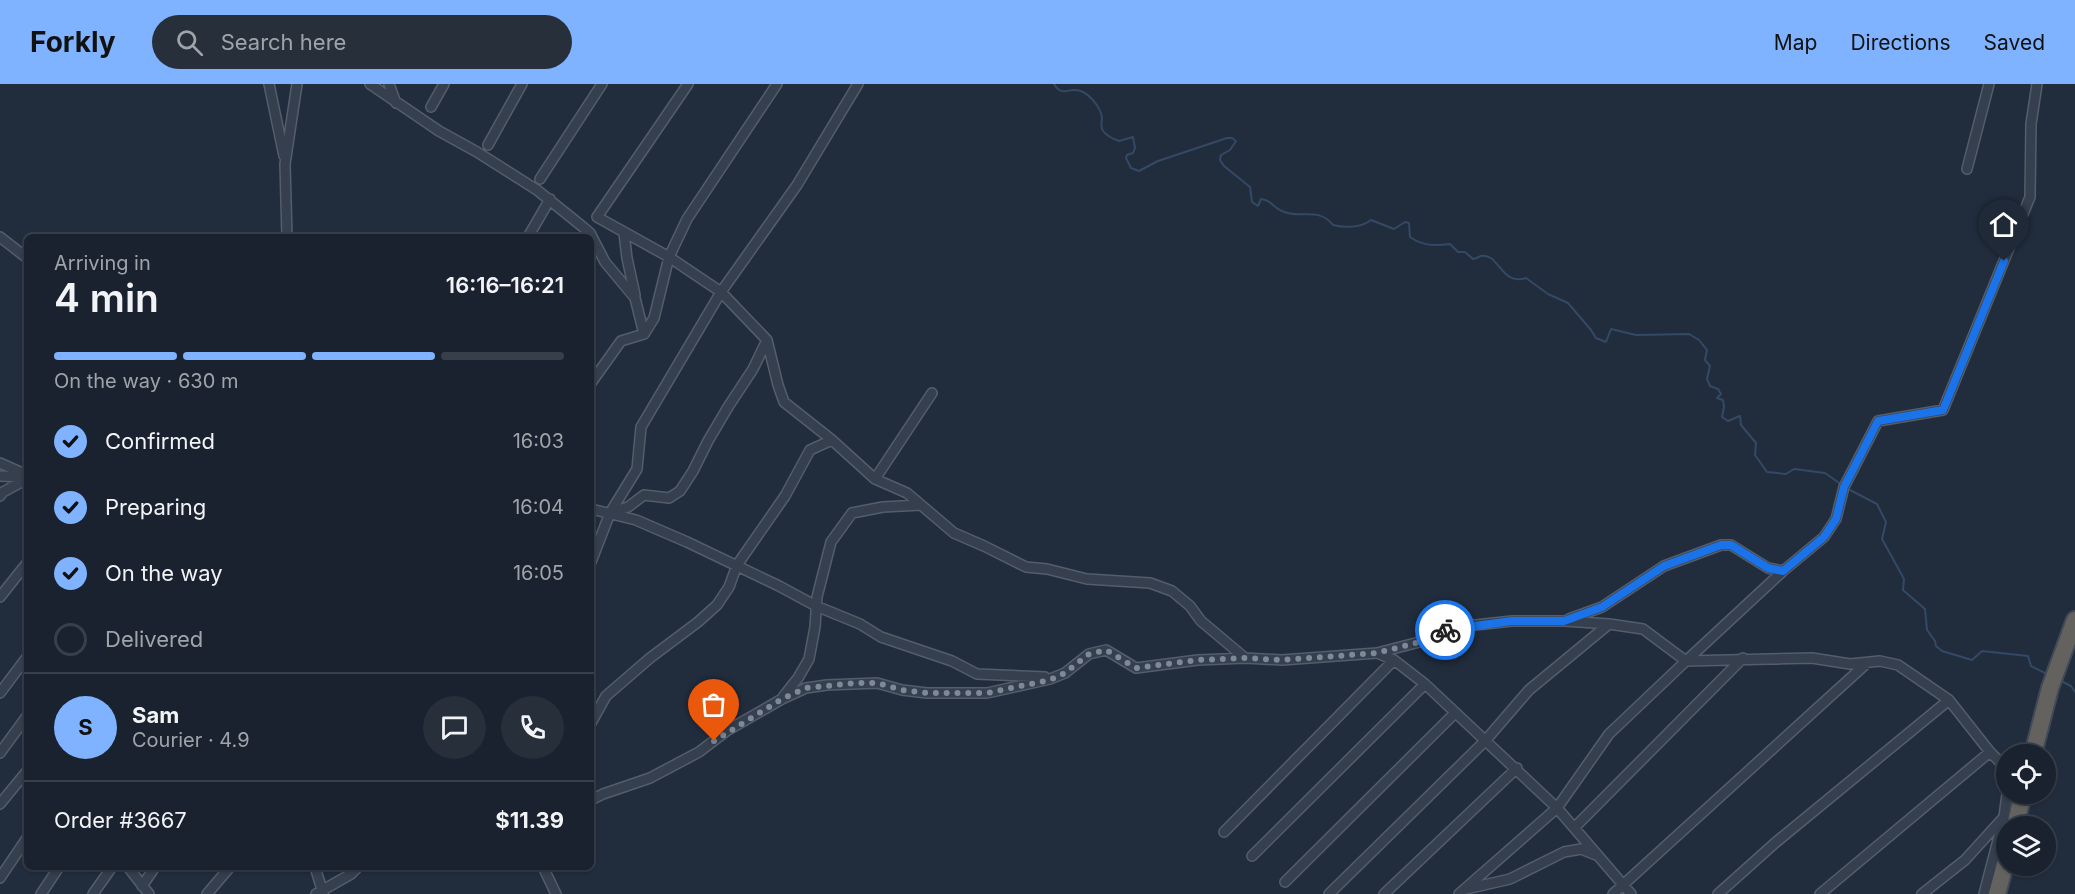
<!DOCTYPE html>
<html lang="en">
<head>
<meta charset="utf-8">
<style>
  :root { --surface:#19222e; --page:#262f3a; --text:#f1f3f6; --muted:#9fa4aa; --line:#373f4a; --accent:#7fb2ff }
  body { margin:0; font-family:Inter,sans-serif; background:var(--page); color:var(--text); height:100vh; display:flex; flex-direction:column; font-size:22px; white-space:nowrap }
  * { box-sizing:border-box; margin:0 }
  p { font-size:20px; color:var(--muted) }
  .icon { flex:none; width:33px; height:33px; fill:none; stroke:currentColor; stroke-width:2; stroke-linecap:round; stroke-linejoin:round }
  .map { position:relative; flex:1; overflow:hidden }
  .drawer { position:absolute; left:24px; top:150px; width:570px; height:636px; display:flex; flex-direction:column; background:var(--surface); border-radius:9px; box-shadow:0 2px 4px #0004,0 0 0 2px var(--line) }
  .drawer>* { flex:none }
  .buttons { position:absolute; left:1996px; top:660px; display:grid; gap:12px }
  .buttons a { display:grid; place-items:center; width:60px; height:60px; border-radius:50%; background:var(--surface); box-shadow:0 2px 4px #0004,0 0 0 2px var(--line); font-size:30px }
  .pin { position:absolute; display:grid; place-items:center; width:51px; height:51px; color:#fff; margin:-62px -26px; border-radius:50% 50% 50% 0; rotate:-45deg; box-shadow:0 0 6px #0007 }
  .pin .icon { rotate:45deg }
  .courier { position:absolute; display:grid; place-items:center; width:60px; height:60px; margin:-30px; border:4px solid #1a73e8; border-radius:50%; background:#fff; color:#222; box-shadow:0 2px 8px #0007 }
  .summary em { font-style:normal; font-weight:600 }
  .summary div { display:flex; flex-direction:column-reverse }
  .summary { display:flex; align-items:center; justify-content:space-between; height:102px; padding:0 30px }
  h1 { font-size:39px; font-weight:600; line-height:45px }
  .bar { display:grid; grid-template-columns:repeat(4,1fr); gap:9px 6px; align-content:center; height:72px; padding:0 30px }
  .bar i { height:8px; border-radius:4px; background:var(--line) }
  .bar .on { background:var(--accent) }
  .bar p { grid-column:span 4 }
  .line { display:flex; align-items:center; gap:15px; padding:0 30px; border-top:2px solid var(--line) }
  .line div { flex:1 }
  .round { display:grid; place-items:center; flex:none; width:63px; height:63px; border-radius:32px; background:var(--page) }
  ol { padding:0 30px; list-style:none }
  li { display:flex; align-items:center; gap:18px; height:66px }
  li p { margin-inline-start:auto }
  li .icon { padding:6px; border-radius:50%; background:var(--accent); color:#111; stroke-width:4 }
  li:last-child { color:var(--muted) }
  li i { width:33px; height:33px; border:3px solid var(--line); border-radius:50% }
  header { display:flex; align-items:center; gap:36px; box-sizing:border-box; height:84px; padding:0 30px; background:var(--accent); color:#111 }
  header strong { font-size:28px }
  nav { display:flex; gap:33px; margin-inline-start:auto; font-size:21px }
  .search { width:420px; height:54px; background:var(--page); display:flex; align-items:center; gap:15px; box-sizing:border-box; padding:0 21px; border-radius:33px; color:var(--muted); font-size:22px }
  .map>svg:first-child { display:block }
</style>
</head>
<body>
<header>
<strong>Forkly</strong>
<div class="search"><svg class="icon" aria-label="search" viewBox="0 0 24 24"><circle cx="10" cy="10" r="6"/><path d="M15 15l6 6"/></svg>Search here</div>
<nav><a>Map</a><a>Directions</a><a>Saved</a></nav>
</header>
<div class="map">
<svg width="2075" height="810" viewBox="0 0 2075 810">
  <rect width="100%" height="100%" fill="#212d3d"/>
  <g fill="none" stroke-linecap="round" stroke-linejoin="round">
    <path stroke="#344965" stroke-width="2" d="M1054,0c9,15 16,1 29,8 8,4 18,16 19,26 0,5 -2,9 1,13 4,5 10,8 16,10l14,-4 2,11 -2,5 -6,2 -1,3 5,10 8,3 19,-10 69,-23h5l4,3 -6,9 -9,5 -1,5 4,6 26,21 2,15 6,4 3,-7c11,1 12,9 21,12 18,9 36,-5 51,14 12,3 28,3 38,-5l23,9 11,-7 4,1 1,14c13,9 24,9 40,7l8,8h7l8,7c3,0 5,-2 8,-3 19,-3 19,30 45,22l22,16 20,9 23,27 5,8 10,4 5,-13 25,6 53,-1 10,6 8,10 -2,10 5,6 -3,13 3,7 8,3 3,5 -4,4 6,2 1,7 -2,10 6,4 12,-5 1,9 15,18 -1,12 12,17 19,2 8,-5 31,4 17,12
      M1846,404l31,16 9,18 -4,17 22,40 -1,11 22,19 2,21 8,11 1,5 6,5 30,9 10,-9 46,5 3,10 18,9
      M2059,596l12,6 4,6"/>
    <g stroke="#535d6b" stroke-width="12">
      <path id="minor" d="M269,0l15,72
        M370,0l69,47 38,21 60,38 46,37 7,6 15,29 30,36 9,36
        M389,0l7,19
        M688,0l-91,133 72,40 52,35 46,48 11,45 6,17 48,38 43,39 32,14 47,40 30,13 42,21 21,2 40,10 63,4 22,8 18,15 11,15 44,37
        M431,23l13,-23
        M488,61l34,-61
        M1967,85l22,-85
        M540,95l62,-95
        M624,149l3,25 8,37
        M0,153l27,21
        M287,153l-2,-73 12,-80
        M528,153l22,-38
        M591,299l30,-42 23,-7 10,-16 15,-61 18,-38 90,-135
        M0,379l27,12
        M0,392l25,1
        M875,395l57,-86
        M0,412l3,-4 24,-13
        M591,425l45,11 51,22 92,44 37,20 44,18 21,13 71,24 25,13 68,3
        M610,429l18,-6 16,-12 25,3 11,-7 13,-20 15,-30 20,-34 25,-38 14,-29
        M591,478l19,-49 27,-44 4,-42 80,-135 76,-107 61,-101
        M0,513l27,-34
        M1569,535l33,-12 62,-41 57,-21h10l37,23 15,3
        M1377,569l54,-14 17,-11 64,-7h52l45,3 34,5 43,32 97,-90 41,-34 12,-18 8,-32 34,-66 65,-11 87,-213 1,-73 6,-40
        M0,609l27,-36
        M783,613l15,-19 11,-19 6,-32 2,-30 14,-55 21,-29 31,-6 38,-2
        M591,639l15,-27 44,-38 48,-36 19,-17 12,-18 8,-22 48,-69 25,-46 22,-10
        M0,669l27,-37
        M591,716l12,-6 47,-16 49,-26 29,-22 54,-31 24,-11 21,-3 50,-2 25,7 25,3h60l63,-14 15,-6 24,-19 17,-4 30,18 62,-8 47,-2 37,2 95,-7 17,7 31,24 132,124 74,86
        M0,720l27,-33
        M1575,743l168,-169
        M1224,748l170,-172
        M1252,772l173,-172
        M128,783l21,27
        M315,783l8,26
        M543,783l13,27
        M0,794l27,-40
        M1285,798l170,-169
        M142,802l13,-19
        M1466,805l44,-10 54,-27 17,-3 15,6
        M41,810l18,-27
        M93,810l19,-27
        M207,810l23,-27
        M316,810l35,-20 7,-7
        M1329,810l156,-153 44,-51 80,-66
        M1384,810l133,-126
        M1459,810l98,-86 52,-74 77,-73 126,-3 38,6 30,-3 18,4 51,35 41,52 17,17
        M1613,810l254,-231
        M1718,810l57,-51 174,-143
        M1820,810l170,-142
        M1922,810l43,-34 39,-43
        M1984,810l20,-77 3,-23"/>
    </g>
    <g stroke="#404a58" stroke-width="20">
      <path id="trunk" d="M2033,670l17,-66 25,-68
        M2015,742l8,-32
        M1997,810l10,-37"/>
    </g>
    <use href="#minor" stroke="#353f4d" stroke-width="9"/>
    <use href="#trunk" stroke="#64625f" stroke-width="16"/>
  </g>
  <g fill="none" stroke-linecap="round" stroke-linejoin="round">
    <path stroke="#7e8998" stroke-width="6" stroke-dasharray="0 10.8" d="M714,657l68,-42 24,-11 50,-5h21l25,7 25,3h60l63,-13 15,-7 24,-19 17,-4 30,18 62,-8 47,-2 37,2 95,-7 54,-14 14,-9"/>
    <path stroke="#1a73e8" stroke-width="8" d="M1445,546l67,-9h52l38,-14 62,-41 57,-21h10l37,23 15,3 41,-34 12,-18 8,-32 34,-66 65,-11 61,-149"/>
  </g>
</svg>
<div class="buttons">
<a><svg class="icon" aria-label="locate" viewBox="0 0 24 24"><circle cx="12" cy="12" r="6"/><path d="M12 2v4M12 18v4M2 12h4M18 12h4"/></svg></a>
<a><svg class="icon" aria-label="layers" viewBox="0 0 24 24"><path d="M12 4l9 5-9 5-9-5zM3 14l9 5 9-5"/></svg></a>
</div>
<div class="pin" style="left:714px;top:657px;background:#ea580c"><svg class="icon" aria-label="bag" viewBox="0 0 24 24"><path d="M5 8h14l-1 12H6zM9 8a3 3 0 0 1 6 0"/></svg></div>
<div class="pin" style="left:2004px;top:177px;background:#1f2937"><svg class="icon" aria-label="home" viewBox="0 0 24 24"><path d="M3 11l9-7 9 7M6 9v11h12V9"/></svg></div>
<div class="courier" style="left:1445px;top:546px"><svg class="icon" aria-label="bike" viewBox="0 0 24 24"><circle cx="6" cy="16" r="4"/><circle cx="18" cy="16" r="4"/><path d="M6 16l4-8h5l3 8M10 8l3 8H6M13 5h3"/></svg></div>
<section class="drawer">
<div class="summary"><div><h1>4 min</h1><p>Arriving in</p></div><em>16:16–16:21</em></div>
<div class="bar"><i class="on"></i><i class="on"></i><i class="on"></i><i></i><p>On the way · 630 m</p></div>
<ol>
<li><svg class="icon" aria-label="check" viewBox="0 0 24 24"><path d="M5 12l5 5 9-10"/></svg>Confirmed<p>16:03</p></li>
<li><svg class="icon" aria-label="check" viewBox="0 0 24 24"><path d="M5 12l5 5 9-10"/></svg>Preparing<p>16:04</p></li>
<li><svg class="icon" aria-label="check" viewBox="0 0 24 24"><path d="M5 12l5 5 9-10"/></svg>On the way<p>16:05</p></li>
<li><i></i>Delivered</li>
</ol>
<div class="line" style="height:108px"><b class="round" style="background:var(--accent);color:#111">S</b><div><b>Sam</b><p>Courier · 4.9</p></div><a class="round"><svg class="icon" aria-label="chat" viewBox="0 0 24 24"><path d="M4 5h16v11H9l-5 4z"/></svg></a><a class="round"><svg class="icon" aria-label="phone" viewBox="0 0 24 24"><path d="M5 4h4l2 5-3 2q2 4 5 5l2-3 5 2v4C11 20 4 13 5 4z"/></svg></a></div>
<div class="line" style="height:78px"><div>Order #3667</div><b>$11.39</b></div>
</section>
</div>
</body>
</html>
